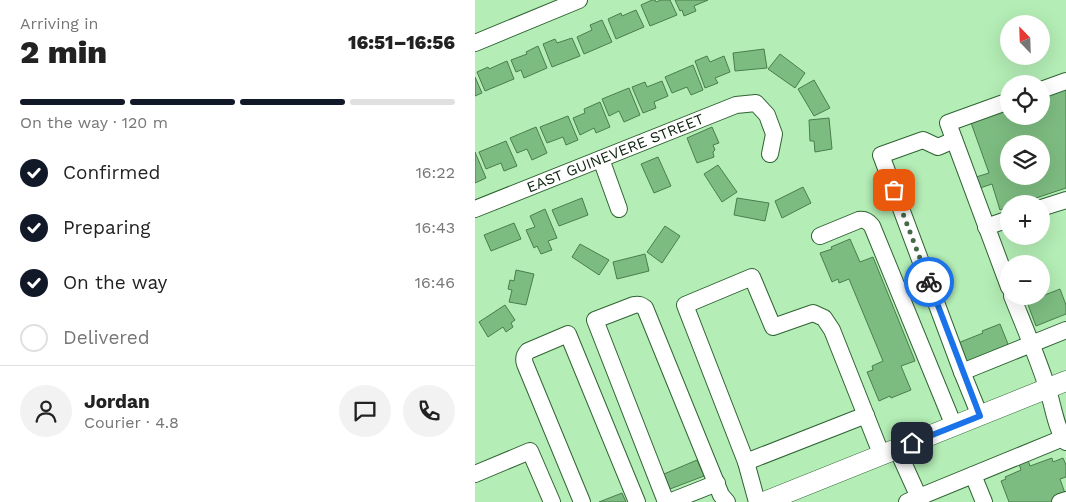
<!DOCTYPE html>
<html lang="en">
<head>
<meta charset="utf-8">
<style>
  :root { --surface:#fff; --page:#f2f2f2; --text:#222; --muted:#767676; --line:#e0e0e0; --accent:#111827 }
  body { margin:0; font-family:"Work Sans",sans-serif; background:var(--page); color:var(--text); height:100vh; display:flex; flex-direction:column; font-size:19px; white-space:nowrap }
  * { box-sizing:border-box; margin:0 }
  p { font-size:16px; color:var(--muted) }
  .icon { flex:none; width:28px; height:28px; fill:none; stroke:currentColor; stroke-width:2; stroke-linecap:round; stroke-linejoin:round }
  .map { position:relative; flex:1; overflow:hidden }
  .sheet { display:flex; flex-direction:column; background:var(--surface); width:475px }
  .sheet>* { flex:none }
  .needle { width:32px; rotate:337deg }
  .tools { position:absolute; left:525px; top:15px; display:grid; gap:10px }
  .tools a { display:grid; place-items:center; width:50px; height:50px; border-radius:50%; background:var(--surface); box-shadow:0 5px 20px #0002; font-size:25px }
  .pin { position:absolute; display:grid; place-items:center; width:42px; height:42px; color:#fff; margin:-21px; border-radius:10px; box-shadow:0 2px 8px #0006 }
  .courier { position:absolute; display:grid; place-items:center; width:50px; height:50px; margin:-25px; border:4px solid #1a73e8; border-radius:50%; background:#fff; color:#222; box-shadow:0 1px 6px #0007 }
  .overview em { font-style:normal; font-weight:800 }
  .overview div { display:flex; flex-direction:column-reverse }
  .overview { display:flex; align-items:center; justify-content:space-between; height:85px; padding:0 20px }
  h1 { font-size:32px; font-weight:800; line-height:38px }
  .bar { display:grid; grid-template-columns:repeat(4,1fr); gap:8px 5px; align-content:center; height:60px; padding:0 20px }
  .bar i { height:6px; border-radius:4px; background:var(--line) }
  .bar .on { background:var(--accent) }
  .bar p { grid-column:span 4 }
  .line { display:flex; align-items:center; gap:12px; padding:0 20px; border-top:1px solid var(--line) }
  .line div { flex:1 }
  .round { display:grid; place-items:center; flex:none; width:52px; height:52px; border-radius:26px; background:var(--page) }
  ol { padding:0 20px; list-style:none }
  li { display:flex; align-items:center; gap:15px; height:55px }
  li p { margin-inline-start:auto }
  li .icon { padding:5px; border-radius:50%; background:var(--accent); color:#fff; stroke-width:4 }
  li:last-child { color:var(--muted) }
  li i { width:28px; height:28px; border:2px solid var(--line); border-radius:50% }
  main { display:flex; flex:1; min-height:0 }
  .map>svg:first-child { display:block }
</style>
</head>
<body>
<main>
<section class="sheet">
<div class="overview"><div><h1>2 min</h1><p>Arriving in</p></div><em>16:51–16:56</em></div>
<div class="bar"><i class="on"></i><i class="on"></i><i class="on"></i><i></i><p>On the way · 120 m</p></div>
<ol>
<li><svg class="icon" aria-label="check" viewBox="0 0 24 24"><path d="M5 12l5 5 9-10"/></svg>Confirmed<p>16:22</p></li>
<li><svg class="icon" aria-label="check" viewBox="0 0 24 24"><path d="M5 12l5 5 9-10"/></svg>Preparing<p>16:43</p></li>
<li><svg class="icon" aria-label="check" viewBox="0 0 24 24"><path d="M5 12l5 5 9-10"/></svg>On the way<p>16:46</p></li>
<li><i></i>Delivered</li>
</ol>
<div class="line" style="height:90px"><a class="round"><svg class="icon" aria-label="person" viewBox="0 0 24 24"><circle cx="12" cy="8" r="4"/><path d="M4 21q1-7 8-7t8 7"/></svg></a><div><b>Jordan</b><p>Courier · 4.8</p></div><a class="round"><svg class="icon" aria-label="chat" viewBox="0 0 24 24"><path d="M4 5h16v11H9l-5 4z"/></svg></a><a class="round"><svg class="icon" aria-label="phone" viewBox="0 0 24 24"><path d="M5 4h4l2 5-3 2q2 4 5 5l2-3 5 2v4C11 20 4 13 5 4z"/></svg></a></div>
</section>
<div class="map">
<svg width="591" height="502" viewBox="0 0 591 502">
  <rect width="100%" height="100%" fill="#b4edb5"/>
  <path fill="#7dbc80" stroke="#497e4c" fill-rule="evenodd" d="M177,0h3l1,2 5,-2h9l7,15 -27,11 -9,-21z
    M200,0h33l-14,6 2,5 -12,5 -2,-6 -2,1z
    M161,10l8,17 -28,12 -8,-20 13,-6 1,3z
    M127,20l10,22 -28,12 -7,-17 15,-7 -2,-5z
    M97,38l8,18 -28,11 -9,-23 12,-5 2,4z
    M63,46l9,22 -23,10 -3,-8 -5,2 -5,-12 16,-6 -1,-2z
    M289,49l3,19 -32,3 -2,-18z
    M305,54l25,19 -10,15 -27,-19z
    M232,56l3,6 14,-6 6,16 -15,6 3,5 -13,5 -10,-27z
    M32,61l7,18 -29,12 -8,-19 11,-5 1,2z
    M218,65l10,25 -12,5 -4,-8 -15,6 -7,-16z
    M0,77l7,16 -7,3z
    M339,80l16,28 -16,8 -16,-27z
    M187,81l6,15 -14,6 2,6 -13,5 -11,-26 13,-5 2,5z
    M591,87v101l-48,16h-9v3l-9,3 -8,-26 -12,4 -4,-11 13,-4 -19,-53 39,-13v9h32v-21zM534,144h32v32h-32z
    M154,88l11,27 -16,7 -5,-11 -10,5 -7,-17z
    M125,102l10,25 -14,6 -2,-5 -14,7 -7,-17 12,-5 -1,-4z
    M93,116l10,24 -12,5 -3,-8 -16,6 -7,-16z
    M354,118l3,31 -17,3 -1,-11h-4l-1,-21z
    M61,127l11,26 -15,7 -5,-11 -10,4 -7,-15z
    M237,127l7,16 -6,2 2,5 -2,2 1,5 -17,6 -10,-25z
    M31,141l11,25 -13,5 -3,-8 -15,6 -7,-17z
    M0,152l11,26 -11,5z
    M183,157l13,29 -17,7 -13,-29z
    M243,165l19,27 -15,10 -18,-28z
    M328,187l8,16 -29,15 -7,-17z
    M107,198l6,17 -29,11 -7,-16z
    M262,198l32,5 -4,18 -31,-6z
    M70,209l12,29 -9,3 4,9 -11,4 -4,-8 -3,2 -8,-18 9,-3 -5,-11z
    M39,223l7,16 -30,12 -7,-16z
    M190,226l15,10 -18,27 -15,-11z
    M375,239l10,23 13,-5 42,104 -14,5 10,24 -20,8 -1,-2 -11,5 -12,-29 6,-2 -1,-4 11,-5 -34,-82 -10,4 -1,-4 -6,3 -12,-29 12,-4 -1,-2z
    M105,244l29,16 -10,15 -27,-18z
    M170,254l4,17 -32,8 -4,-17z
    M41,270l18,4 -8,31 -17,-3 3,-12 -4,-1 2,-9 4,1z
    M585,289l6,16v9l-30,12 -9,-24z
    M30,305l10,15 -4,3 2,4 -7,5 -3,-5 -15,10 -9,-15z
    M525,324l10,25 -43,15 -9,-21 25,-10 -1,-2z
    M577,458l1,4 10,-4 3,7v12l-6,2 6,17 -15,6h-42l-8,-21 5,-2 -1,-2 16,-7 -2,-6 9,-4 2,6z
    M222,460l7,16 -34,13 -6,-15z
    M147,493l4,9h-27z"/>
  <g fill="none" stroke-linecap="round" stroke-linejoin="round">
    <g stroke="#2f6433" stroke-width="18">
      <g id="minor">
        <path d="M0,43l104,-43"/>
        <path d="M566,90l25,-9"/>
        <path d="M534,101l-61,22 61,164"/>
        <path d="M479,140l-16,7 -15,-7 -42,15 81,217 18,44"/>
        <path d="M126,159l18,50"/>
        <path d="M566,208l25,-8"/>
        <path id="s1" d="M0,209l261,-104 20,-2 11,12 7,19 -4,20"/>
        <path d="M511,227l23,-8"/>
        <path d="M345,236l39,-16c6,-1 9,1 13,6l82,200"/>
        <path d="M537,296c12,30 25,60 35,91 6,17 8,40 19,55"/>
        <path d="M487,372l104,-42"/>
        <path d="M422,449l24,53"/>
        <path d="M271,462l120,-47"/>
        <path d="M0,474l55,-23 22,51"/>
        <path d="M498,475l11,27"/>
        <path d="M107,502l-57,-138c-2,-6 -1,-9 3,-13l40,-17 69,168"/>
        <path d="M191,502l-71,-182 39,-15c5,-1 7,0 11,3l76,187 6,7"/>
        <path d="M194,502l48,-19"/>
        <path d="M282,502l-11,-40 -61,-157 67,-28 21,50 40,-14 11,5 8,12 50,126"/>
        <path d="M432,502l156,-64"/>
        <path d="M585,502l6,-2"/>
      </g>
    </g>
    <g stroke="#2f6433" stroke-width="21">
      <path id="major" d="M289,502l302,-121"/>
    </g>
    <use href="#minor" stroke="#fff" stroke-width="16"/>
    <use href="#major" stroke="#fff" stroke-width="20"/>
  </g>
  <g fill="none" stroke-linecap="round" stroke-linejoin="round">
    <path stroke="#466948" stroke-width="5" stroke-dasharray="0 9" d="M419,190l35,92"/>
    <path stroke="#1a73e8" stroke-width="6" d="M437,443l68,-27 -51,-134"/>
  </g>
  <g text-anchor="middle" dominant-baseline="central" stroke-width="4" stroke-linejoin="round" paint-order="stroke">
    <g font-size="15" fill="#0b220d" stroke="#b4edb5">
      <text stroke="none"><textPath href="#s1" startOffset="151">EAST GUINEVERE STREET</textPath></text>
    </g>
  </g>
</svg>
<div class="tools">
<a><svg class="needle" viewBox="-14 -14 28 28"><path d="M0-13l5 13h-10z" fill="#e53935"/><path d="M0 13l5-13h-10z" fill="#767676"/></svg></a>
<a><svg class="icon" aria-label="locate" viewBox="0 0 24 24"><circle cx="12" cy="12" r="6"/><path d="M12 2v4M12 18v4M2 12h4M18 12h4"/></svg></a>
<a><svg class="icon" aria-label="layers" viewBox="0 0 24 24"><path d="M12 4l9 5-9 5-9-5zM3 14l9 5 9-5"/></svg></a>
<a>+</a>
<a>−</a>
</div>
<div class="pin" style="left:419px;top:190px;background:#ea580c"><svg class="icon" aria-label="bag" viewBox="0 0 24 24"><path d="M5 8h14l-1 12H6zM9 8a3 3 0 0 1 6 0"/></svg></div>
<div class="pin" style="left:437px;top:443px;background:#1f2937"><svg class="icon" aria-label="home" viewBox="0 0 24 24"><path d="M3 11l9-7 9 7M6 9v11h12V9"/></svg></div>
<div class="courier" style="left:454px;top:282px"><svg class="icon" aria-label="bike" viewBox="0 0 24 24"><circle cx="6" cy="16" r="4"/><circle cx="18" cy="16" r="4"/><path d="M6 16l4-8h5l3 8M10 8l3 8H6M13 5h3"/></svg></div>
</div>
</main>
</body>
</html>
